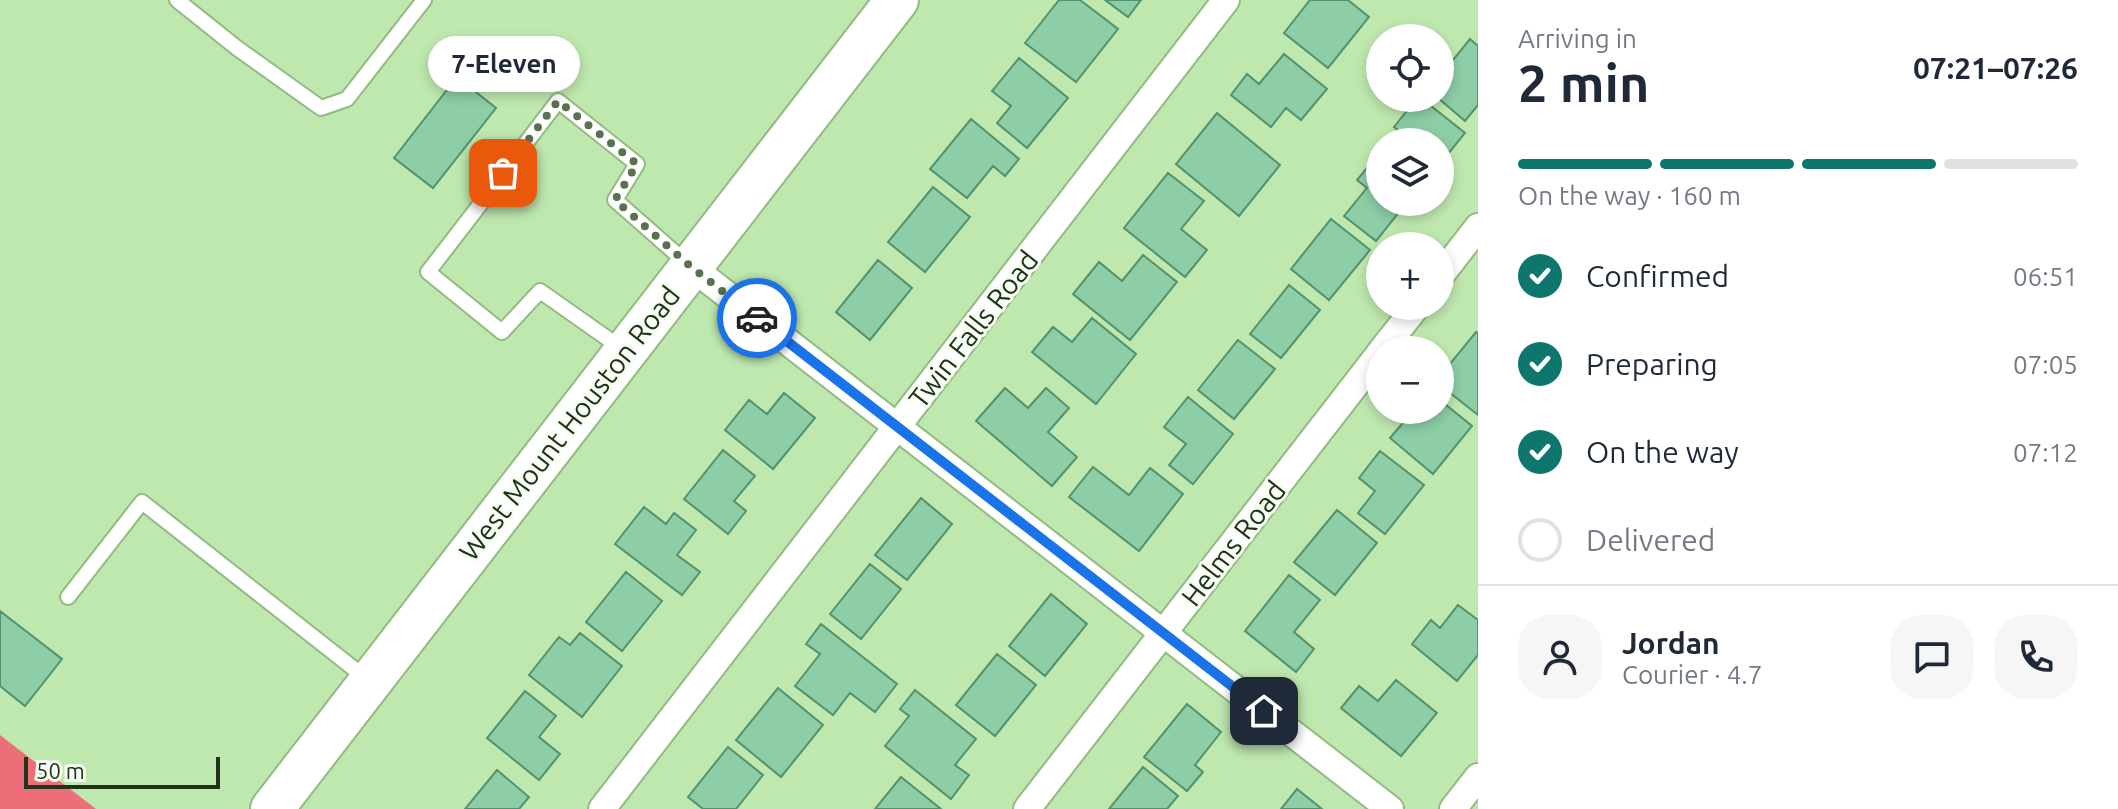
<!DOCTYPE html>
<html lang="en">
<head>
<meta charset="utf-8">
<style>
  :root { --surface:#fff; --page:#f6f6f7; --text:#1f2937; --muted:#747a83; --line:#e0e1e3; --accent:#0f766e }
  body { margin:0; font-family:Ubuntu,sans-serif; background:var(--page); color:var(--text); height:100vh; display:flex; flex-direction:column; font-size:30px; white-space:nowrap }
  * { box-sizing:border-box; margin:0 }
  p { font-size:26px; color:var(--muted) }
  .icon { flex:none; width:44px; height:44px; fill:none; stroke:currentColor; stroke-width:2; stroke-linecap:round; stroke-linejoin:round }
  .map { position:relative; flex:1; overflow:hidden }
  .sheet { display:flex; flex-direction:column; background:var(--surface); width:640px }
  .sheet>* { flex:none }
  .controls { position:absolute; left:1366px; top:24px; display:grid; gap:16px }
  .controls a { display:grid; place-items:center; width:88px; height:88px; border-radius:50%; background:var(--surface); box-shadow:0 4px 12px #0003; font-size:40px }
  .scale { position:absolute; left:24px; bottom:20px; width:196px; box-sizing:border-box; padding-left:8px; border:4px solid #22311b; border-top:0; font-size:22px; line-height:28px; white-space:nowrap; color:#22311b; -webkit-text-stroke:6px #f6fef3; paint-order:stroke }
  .pin { position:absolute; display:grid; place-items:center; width:68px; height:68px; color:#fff; margin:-34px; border-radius:16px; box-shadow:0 4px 12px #0006 }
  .courier { position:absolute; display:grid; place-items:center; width:80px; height:80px; margin:-40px; border:6px solid #1a73e8; border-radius:50%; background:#fff; color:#222; box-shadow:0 2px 10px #0007 }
  .bubble { position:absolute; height:56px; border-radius:28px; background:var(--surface); box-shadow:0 4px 12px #0003; font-size:26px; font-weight:700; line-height:56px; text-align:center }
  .summary em { font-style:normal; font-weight:700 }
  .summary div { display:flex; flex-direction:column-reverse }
  .summary { display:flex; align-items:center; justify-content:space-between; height:136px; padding:0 40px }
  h1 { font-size:52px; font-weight:700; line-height:60px }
  .bar { display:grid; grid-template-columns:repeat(4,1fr); gap:12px 8px; align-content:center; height:96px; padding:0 40px }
  .bar i { height:10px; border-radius:6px; background:var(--line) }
  .bar .current { background:var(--accent) }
  .bar p { grid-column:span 4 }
  .line { display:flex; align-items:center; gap:20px; padding:0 40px; border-top:2px solid var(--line) }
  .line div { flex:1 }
  .round { display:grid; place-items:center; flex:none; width:84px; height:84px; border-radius:32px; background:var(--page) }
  ol { padding:0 40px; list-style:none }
  li { display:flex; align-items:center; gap:24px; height:88px }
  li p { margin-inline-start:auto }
  li .icon { padding:8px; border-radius:50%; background:var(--accent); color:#fff; stroke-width:4 }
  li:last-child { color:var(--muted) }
  li i { width:44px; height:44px; border:4px solid var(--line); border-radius:50% }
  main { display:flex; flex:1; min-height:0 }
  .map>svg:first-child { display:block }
</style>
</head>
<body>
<main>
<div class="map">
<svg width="1478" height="809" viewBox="0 0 1478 809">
  <rect width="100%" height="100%" fill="#bfe8af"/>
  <path fill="#eb6e79" d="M0,735l96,74h-96z"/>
  <path fill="#8dcea6" stroke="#52926d" stroke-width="2" d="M1059,0h21l38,29 -42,53 -51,-39z
    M1105,0h36l-13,17z
    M1310,0h38l21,17 -41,51 -44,-35z
    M1470,39l8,7v59l-13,16 -27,-23h2v-22z
    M1284,54l43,35 -26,31 -15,-12 -15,19 -40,-32 16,-21 12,10z
    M1019,58l49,40 -41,50 -30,-25 14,-17 -19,-15z
    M457,77l39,31 -63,80 -39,-30z
    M1417,98h4l44,35 -25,31v-22h-28l-18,-15z
    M1217,113l63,52 -41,51 -63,-52z
    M971,119l48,40 -14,17 -12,-10 -26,32 -37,-29z
    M1376,157l4,4v41h27l-31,39 -32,-25 23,-28 -10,-8z
    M1168,173l36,28 -23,28 26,21 -22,27 -61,-49z
    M933,187l37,30 -45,55 -37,-30z
    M1331,219l39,31 -41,50 -38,-31z
    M1143,255l34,27 -47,58 -57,-46 26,-32 23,19z
    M878,260l34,28 -42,52 -34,-28z
    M1289,285l31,25 -39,48 -31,-24z
    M1092,318l44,36 -40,50 -64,-52 21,-25 19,15z
    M1476,332l2,1v82l-38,-30v-9z
    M1238,340l37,29 -41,50 -36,-29z
    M1005,388l23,20 18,-20 23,20 -21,24 29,25 -25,29 -76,-65z
    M784,393l31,25 -42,51 -48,-39 24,-30 18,14z
    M1188,397l45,37 -40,50 -24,-19 17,-21 -22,-17z
    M1440,400l32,26 -39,48 -43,-36 24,-28h26z
    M723,450l32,26 -21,25 12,10 -18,23 -44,-35z
    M1380,451l44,34 -39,49 -27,-21 17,-22 -16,-13z
    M1093,467l36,28 21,-27 33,26 -44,57 -70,-54z
    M921,498l31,26 -45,56 -32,-25z
    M644,507l22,17 8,-11 22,17 -19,25 23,17 -18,23 -67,-51z
    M1337,510l40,33 -42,52 -41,-33z
    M870,564l31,25 -40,50 -31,-25z
    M626,572l36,29 -40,50 -36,-29z
    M1289,575l31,25 -26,32 20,17 -18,23 -51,-41z
    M1051,594l36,30 -42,52 -36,-30z
    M1458,605l20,15v35l-21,26 -45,-37 19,-24 9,8z
    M0,611l62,48 -37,47 -25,-20z
    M821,624l76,60 -22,28 -25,-19 -17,22 -38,-29 25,-32 -14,-10z
    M580,633l42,33 -40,51 -53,-42 30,-38 11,8z
    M997,654l39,31 -41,51 -39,-31z
    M1396,680l41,33 -36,43 -60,-48 18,-22 19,15z
    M778,688l45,37 -42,52 -45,-37z
    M915,690l61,49 -21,26 14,10 -18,24 -66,-53 24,-30 -9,-7z
    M525,691l31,25 -17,21 21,17 -21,26 -52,-42z
    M1187,704l34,28 -26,33 8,7 -16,19 -43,-34z
    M728,747l35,28 -27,34h-33l-15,-12z
    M1143,767l35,29 -11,13h-58z
    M497,770l32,27 -10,12h-54z
    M901,777l40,32h-66z
    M1297,789l25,20h-41z"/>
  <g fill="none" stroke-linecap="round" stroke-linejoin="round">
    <g stroke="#92ba82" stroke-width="18">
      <path id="service" d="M177,0l60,48 84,60 26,-9 77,-99
        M503,173l55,-72 79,63 -22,36 74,65
        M482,202l-54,70 74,60 38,-41 81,57
        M68,597l74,-95 225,177"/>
    </g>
    <g stroke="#92ba82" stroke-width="30">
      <path id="minor" d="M690,266l700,543
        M1440,276l38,-49
        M1382,350l35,-44
        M602,809l624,-809
        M1027,809l353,-456
        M1453,809l25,-32"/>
    </g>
    <g stroke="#92ba82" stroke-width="46">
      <path id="primary" d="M272,809l625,-809"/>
    </g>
    <use href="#service" stroke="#fff" stroke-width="14"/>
    <use href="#minor" stroke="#fff" stroke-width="26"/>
    <use href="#primary" stroke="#fff" stroke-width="42"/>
  </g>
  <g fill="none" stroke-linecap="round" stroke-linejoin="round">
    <path stroke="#59714f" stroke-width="8" stroke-dasharray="0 14.4" d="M503,173l55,-72 79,63 -22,36 75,66 67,52"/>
    <path stroke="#1a73e8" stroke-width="10" d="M757,318l507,393"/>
  </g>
  <g text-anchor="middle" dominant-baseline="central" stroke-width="6" stroke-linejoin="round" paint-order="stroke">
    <g font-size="28" fill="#22311b" stroke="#f6fef3">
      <text transform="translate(973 329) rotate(-52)">Twin Falls Road</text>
      <text transform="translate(569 423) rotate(-52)">West Mount Houston Road</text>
      <text transform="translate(1233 543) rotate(-52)">Helms Road</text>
    </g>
  </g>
</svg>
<div class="controls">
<a><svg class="icon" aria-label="locate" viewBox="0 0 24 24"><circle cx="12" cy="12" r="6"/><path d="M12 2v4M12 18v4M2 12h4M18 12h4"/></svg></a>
<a><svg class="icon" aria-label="layers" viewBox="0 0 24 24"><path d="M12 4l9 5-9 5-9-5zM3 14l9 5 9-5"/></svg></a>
<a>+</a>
<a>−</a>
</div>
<div class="scale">50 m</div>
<div class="pin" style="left:503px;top:173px;background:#ea580c"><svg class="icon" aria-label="bag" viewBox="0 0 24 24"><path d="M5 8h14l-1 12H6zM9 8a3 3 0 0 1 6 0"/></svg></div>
<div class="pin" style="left:1264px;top:711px;background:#1f2937"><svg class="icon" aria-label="home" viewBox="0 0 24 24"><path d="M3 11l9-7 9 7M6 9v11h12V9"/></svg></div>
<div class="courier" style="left:757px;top:318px"><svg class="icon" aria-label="car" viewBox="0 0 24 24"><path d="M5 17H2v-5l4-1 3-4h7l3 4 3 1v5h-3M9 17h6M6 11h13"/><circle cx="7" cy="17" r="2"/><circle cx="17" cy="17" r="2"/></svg></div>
<div class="bubble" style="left:428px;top:36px;width:152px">7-Eleven</div>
</div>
<section class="sheet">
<div class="summary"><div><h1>2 min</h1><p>Arriving in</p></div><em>07:21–07:26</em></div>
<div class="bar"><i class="current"></i><i class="current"></i><i class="current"></i><i></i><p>On the way · 160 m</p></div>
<ol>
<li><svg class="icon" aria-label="check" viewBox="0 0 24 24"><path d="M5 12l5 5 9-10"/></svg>Confirmed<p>06:51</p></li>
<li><svg class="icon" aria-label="check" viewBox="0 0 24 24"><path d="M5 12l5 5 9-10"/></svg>Preparing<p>07:05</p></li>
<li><svg class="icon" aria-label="check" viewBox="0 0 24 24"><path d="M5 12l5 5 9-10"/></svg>On the way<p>07:12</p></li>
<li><i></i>Delivered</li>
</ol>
<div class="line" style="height:144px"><a class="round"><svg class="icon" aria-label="person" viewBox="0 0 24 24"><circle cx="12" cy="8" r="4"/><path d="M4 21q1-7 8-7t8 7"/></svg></a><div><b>Jordan</b><p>Courier · 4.7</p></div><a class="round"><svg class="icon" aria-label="chat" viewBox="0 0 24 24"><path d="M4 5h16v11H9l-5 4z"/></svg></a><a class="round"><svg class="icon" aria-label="phone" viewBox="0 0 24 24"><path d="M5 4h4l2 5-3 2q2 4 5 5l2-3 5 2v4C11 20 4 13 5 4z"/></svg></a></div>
</section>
</main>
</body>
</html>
